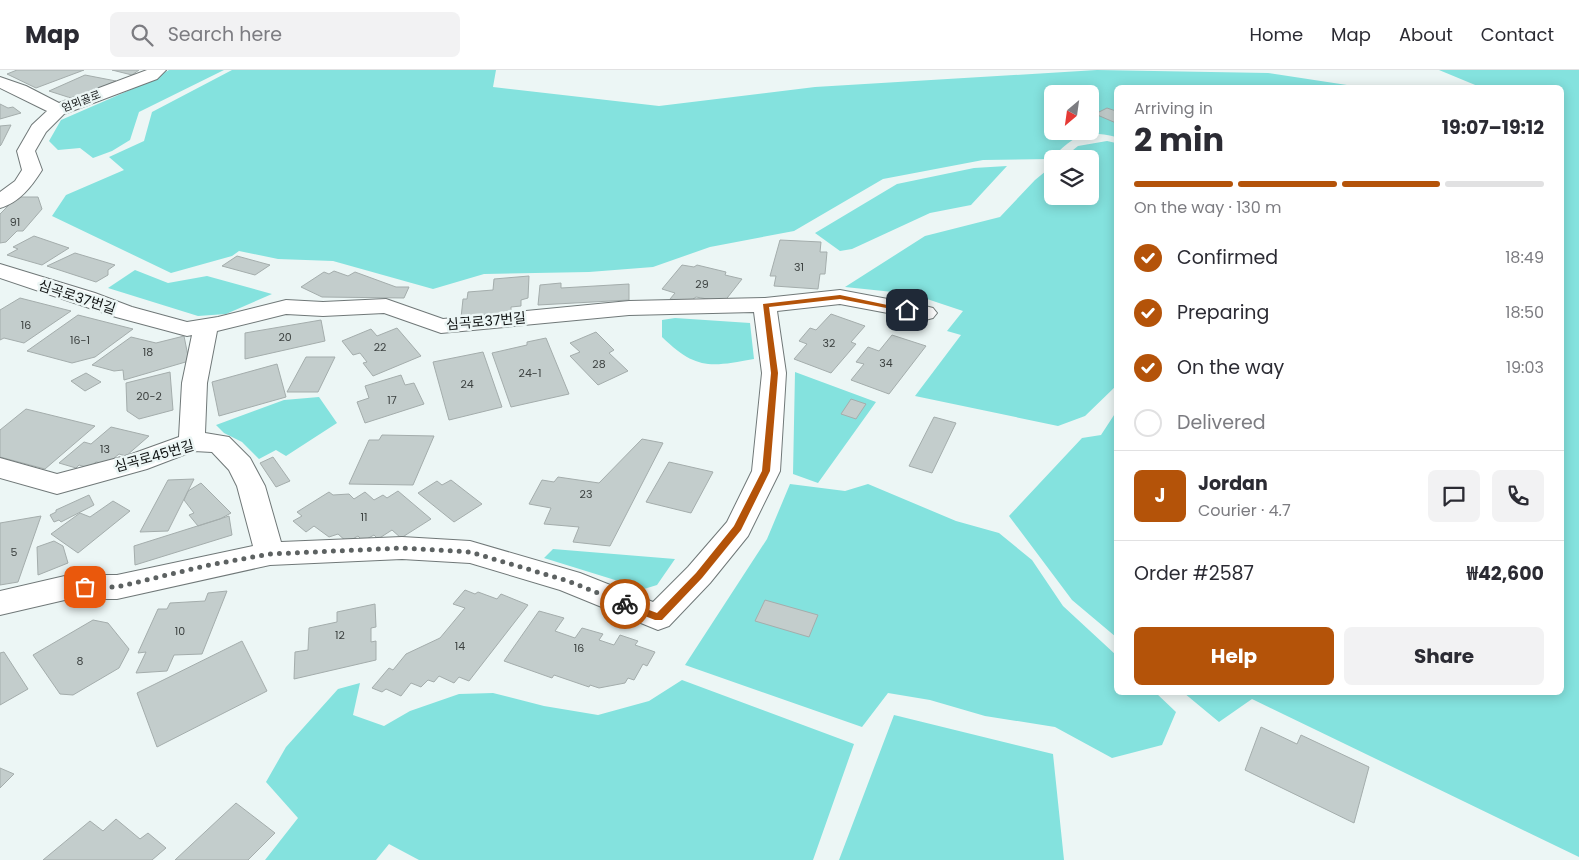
<!DOCTYPE html>
<html lang="en">
<head>
<meta charset="utf-8">
<style>
  :root { --surface:#fff; --page:#f2f2f3; --text:#2b2b33; --muted:#7c7c81; --line:#e1e1e2; --accent:#b45309 }
  body { margin:0; font-family:Poppins,"Noto Sans KR",sans-serif; background:var(--page); color:var(--text); height:100vh; display:flex; flex-direction:column; font-size:19px; white-space:nowrap }
  * { box-sizing:border-box; margin:0 }
  p { font-size:16px; color:var(--muted) }
  .icon { flex:none; width:28px; height:28px; fill:none; stroke:currentColor; stroke-width:2; stroke-linecap:round; stroke-linejoin:round }
  .map { position:relative; flex:1; overflow:hidden }
  .panel { position:absolute; left:1114px; top:15px; width:450px; height:610px; display:flex; flex-direction:column; background:var(--surface); border-radius:8px; box-shadow:0 2px 12px #0003 }
  .panel>* { flex:none }
  .needle { width:32px; rotate:209deg }
  .buttons { position:absolute; left:1044px; top:15px; display:grid; gap:10px }
  .buttons a { display:grid; place-items:center; width:55px; height:55px; border-radius:8px; background:var(--surface); box-shadow:0 2px 12px #0003; font-size:25px }
  .pin { position:absolute; display:grid; place-items:center; width:42px; height:42px; color:#fff; margin:-21px; border-radius:10px; box-shadow:0 2px 8px #0006 }
  .courier { position:absolute; display:grid; place-items:center; width:50px; height:50px; margin:-25px; border:4px solid #b45309; border-radius:50%; background:#fff; color:#222; box-shadow:0 1px 6px #0007 }
  .head em { font-style:normal; font-weight:700 }
  .head div { display:flex; flex-direction:column-reverse }
  .head { display:flex; align-items:center; justify-content:space-between; height:85px; padding:0 20px }
  h1 { font-size:32px; font-weight:700; line-height:38px }
  .bar { display:grid; grid-template-columns:repeat(4,1fr); gap:8px 5px; align-content:center; height:60px; padding:0 20px }
  .bar i { height:6px; border-radius:4px; background:var(--line) }
  .bar .on { background:var(--accent) }
  .bar p { grid-column:span 4 }
  .line { display:flex; align-items:center; gap:12px; padding:0 20px; border-top:1px solid var(--line) }
  .line div { flex:1 }
  .round { display:grid; place-items:center; flex:none; width:52px; height:52px; border-radius:8px; background:var(--page) }
  ol { padding:0 20px; list-style:none }
  li { display:flex; align-items:center; gap:15px; height:55px }
  li p { margin-inline-start:auto }
  li .icon { padding:5px; border-radius:50%; background:var(--accent); color:#fff; stroke-width:4 }
  li:last-child { color:var(--muted) }
  li i { width:28px; height:28px; border:2px solid var(--line); border-radius:50% }
  .cta { display:flex; gap:10px; margin-top:auto; padding:10px 20px }
  .cta a { flex:1; height:58px; border-radius:8px; background:var(--accent); color:#fff; font-size:20px; font-weight:700; line-height:58px; text-align:center }
  .cta a+a { background:var(--page); color:var(--text) }
  header { display:flex; align-items:center; gap:30px; box-sizing:border-box; height:70px; padding:0 25px; background:var(--surface); border-bottom:1px solid var(--line) }
  header strong { font-size:24px }
  nav { display:flex; gap:28px; margin-inline-start:auto; font-size:18px }
  .search { width:350px; height:45px; background:var(--page); display:flex; align-items:center; gap:12px; box-sizing:border-box; padding:0 18px; border-radius:8px; color:var(--muted); font-size:19px }
  .map>svg:first-child { display:block }
</style>
</head>
<body>
<header>
<strong>Map</strong>
<div class="search"><svg class="icon" aria-label="search" viewBox="0 0 24 24"><circle cx="10" cy="10" r="6"/><path d="M15 15l6 6"/></svg>Search here</div>
<nav><a>Home</a><a>Map</a><a>About</a><a>Contact</a></nav>
</header>
<div class="map">
<svg width="1579" height="790" viewBox="0 0 1579 790">
  <rect width="100%" height="100%" fill="#ecf6f5"/>
  <path fill="#84e2de" fill-rule="evenodd" d="M169,0h55l-85,42 -9,28 -18,11 -19,7 -13,-10 -22,2 -9,-9 12,-21 85,-37z
    M232,0h264l-3,17 166,19 156,-19 282,-17 171,3 79,12 3,2 -234,1v49c-33,-8 -42,-1 -65,22l-68,1 -100,19 -89,52 -84,16 -57,20 -64,5 -105,2 -51,15 -100,-28 -55,-2 -39,-8 -7,5 -61,17 -119,-57 14,-21 58,-25 -15,-13 35,-16 8,-29zM1052,24h38v37h-38z
    M1439,0h140v787l-327,-158 -33,23 -35,-29 377,-1v-604l-81,-1z
    M1107,71l9,2v243l-31,30 -27,10 -143,-30 46,-61 -14,-4 16,-20 -51,-17 -67,-7 80,-51 75,-19 35,-37 17,-14v30h38v-37h-28l16,-13z
    M1007,96l-36,39 -41,8 -78,36 -12,2 -25,-18 82,-49 77,-16z
    M135,200l33,13 39,-7 65,18 -46,20 -28,2 -90,-28z
    M675,248l75,5 4,36c-44,8 -58,11 -92,-22v-17z
    M795,302l81,30 -58,81 -25,-9z
    M319,327l18,26 -51,33 -10,-6 -17,9 -17,-17 -18,-9 -8,-8 68,-25z
    M1116,342v225l-44,-37 -63,-84 73,-78 19,-3z
    M790,414l55,7 23,-7 88,37 43,12 33,27 31,46 53,49v37l40,1 20,19 -14,33 -50,13 -57,-31 -70,-11 -55,-16 -42,-7 -26,34 -177,-62 82,-126z
    M553,479l122,10 -18,26 -13,4 -100,-31z
    M682,610l172,64 -41,116h-394l-30,-16 -13,16h-111l33,-42 -32,-36 20,-35 52,-58 22,-6 -7,32 31,11 26,-15 49,-17 34,-1 51,13 54,9 51,-14z
    M894,645l159,39 11,106h-225z"/>
  <path fill="#c3cdcc" stroke="#a4adac" d="M17,0h67l-48,18 -29,-14z
    M112,0h27l-7,5z
    M85,5l31,6 -42,18 -25,-8z
    M0,34l8,4 5,-1 8,6 -21,6z
    M1107,38l9,3v12l-21,-9z
    M11,55l-10,20 -1,1v-20z
    M17,127h21l4,12 -19,22h-6l-11,11 -6,1v-29z
    M34,166l35,12 -27,17 -35,-10 11,-6 -5,-2z
    M780,170l41,2 -1,10h7l-2,22h-5l-2,15 -44,-3 2,-10h-6z
    M75,183l40,12 -7,5v5l-12,7 -49,-16z
    M237,186l33,9 -15,10 -33,-9z
    M682,195l12,2 3,-2 29,7 -1,3 17,4 -18,23 -28,-5 -7,5 -19,-3 5,-6 -13,-4z
    M334,201l14,5 7,-4 41,15h13l-5,11 -82,-1 -21,-10 23,-15 5,2z
    M529,206l-1,22 -7,2v6l-10,1v7l-50,4 2,-19h4l1,-7 25,-2 1,-11z
    M561,213v5l68,-4v16l-91,5 2,-20z
    M20,228l51,13 -47,32 -20,-5 -4,2v-30z
    M831,244l34,12 -14,16 5,2 -25,29 -37,-14 13,-15 -8,-3 11,-13 6,2z
    M78,245l55,14 -38,28 -23,6 -45,-12z
    M321,250l4,21 -80,18v-26z
    M397,258l24,28 -48,20 -10,-13 4,-1 -7,-9 -7,2 -11,-14 29,-12 6,7z
    M596,262l18,18 -5,3 19,18 -30,14 -28,-29 10,-4 -10,-9z
    M892,265l34,11 -37,48 -38,-14 13,-16 -8,-2 12,-15 11,4z
    M184,266l5,25 -65,19 -1,-10 -9,1 -22,-6 39,-28 25,6z
    M546,268l23,56 -58,13 -19,-54 35,-8v-3z
    M483,282l19,55 -53,13 -16,-58z
    M306,287h29l-17,35h-31z
    M277,294l9,33 -67,19 -7,-34z
    M170,302l3,38 -34,9 -12,-8 -1,-28z
    M86,303l15,9 -16,9 -14,-10z
    M401,305l4,10 9,-2 10,21 -59,19 -8,-21 12,-4 -4,-12z
    M851,329l15,5 -10,15 -15,-5z
    M26,339l69,17 -50,43 -45,-12v-27z
    M934,347l22,6 -24,50 -23,-7z
    M111,357l38,9 -23,20 -7,-2 -12,10 -11,-2 -7,6 -10,-3 -3,3 -17,-5 25,-21 7,2z
    M382,365l52,1 -21,49 -64,-1 20,-44h10z
    M642,369l21,4 -53,103 -37,-4 6,-15 -35,-3 7,-16 -22,-4 13,-24 12,2 4,-5 41,6z
    M273,387l17,24 -14,6 -16,-24z
    M669,392l44,10 -22,41 -45,-11z
    M194,409l-26,52 -28,1 28,-52z
    M451,410l31,24 -28,18 -36,-29 19,-12 5,4z
    M201,413l30,30 -11,6 -22,7 -9,-11 5,-2 -10,-13 4,-9z
    M398,421l33,28 -30,19 -9,-8 -14,9 -4,-4 -11,6 -5,-5 -11,6 -9,-8 -9,3 -15,-11 -8,6 -13,-11 9,-5 -5,-4 32,-20 4,3 16,-1 5,5 11,-7 9,8 9,-5 4,3z
    M89,425l5,10 -33,17 -2,-2 -5,2 -4,-7 6,-3v-2z
    M113,431l17,10 -52,42 -27,-19 29,-21 10,4z
    M41,446l-23,66 -18,3v-62z
    M229,446l3,19 -97,30 -1,-19z
    M54,471l9,5 5,17 -30,12 -1,-28z
    M465,520l10,4 3,-2 19,7 4,-5 27,11 -59,76 -10,-4 -5,6 -15,-7 -5,6 -6,-2 -7,7 -10,-4 -10,13 -15,-7 -4,3 -10,-4 17,-20 4,2 13,-16 34,-16 25,-30 -12,-4z
    M227,521l-25,63 -28,1 -7,16 -31,2 10,-21 -8,1 20,-44h9l3,-6 35,-2 3,-8z
    M765,530l53,15 -9,22 -54,-16z
    M375,534l1,23 -5,1v14l5,-1v19l-82,19 1,-27 13,-2 1,-22 28,-6v-10z
    M539,541l25,7 -9,13 20,7 7,-10 21,6 -4,6 15,5 6,-10 18,6 -3,4 20,7 -8,14 -4,-2 -9,16 -6,-2 -3,5 -26,5 -9,-3 -1,2 -35,-12 -2,3 -48,-17z
    M93,550l15,3 21,26 -10,19 -46,27 -13,-1 -27,-39z
    M242,571l25,50 -110,56 -20,-54z
    M4,582l24,37 -28,16v-52z
    M1261,657l36,17 4,-9 68,32 -15,56 -109,-53z
    M0,698l14,6 -14,14z
    M236,733l39,30 -27,27h-73z
    M116,749l24,20 8,-6 18,15 -14,12h-109l47,-39 13,10z"/>
  <g fill="none" stroke-linecap="round" stroke-linejoin="round">
    <g stroke="#707878" stroke-width="2">
      <path id="minor" d="M147,0h19l-9,9 -93,35 -18,18 -11,19 7,19c-10,16 -23,33 -42,38v-16l15,-11 7,-11 -5,-19 15,-26 15,-14 -47,-23v-11l26,9 33,17z
        M0,194l95,29 37,14 55,15 31,-5 68,-17 37,2 63,-3 57,20 186,-18 136,-3 75,-8 85,16 8,2 4,5 -4,5 -8,2 -85,-16 -63,7 9,62 -6,98 -32,65 -38,47 -41,43 -11,4 -98,-40 -90,-27 -68,-4 -132,6 -153,34h-48l-69,16v-24l69,-16h48l136,-29 -16,-60 -8,-16 -17,-18 -18,-1 -47,18 -90,25 -57,-16v-20l57,16 72,-19 50,-18 3,-54 10,-48 -5,1 -71,-19 -116,-39zM754,242l8,61 -10,98 -25,51 -39,45 -35,35 -73,-29 -110,-32 -68,-4 -121,5 -16,-56 -15,-28 -21,-21 -24,-4 2,-50 10,-52 69,-17 37,2 61,-3 57,20 188,-18z"/>
    </g>
    <use href="#minor" fill="#fff" fill-rule="evenodd"/>
  </g>
  <path fill="#b45309" d="M840,225l71,15 -4,2 -67,-13 -71,8 9,66 -8,98 -29,59 -39,48 -40,42h-7l-33,-13v-5l3,-1 32,12 39,-40 38,-47 28,-55 9,-98 -8,-69z"/>
  <g fill="none" stroke-linecap="round" stroke-linejoin="round">
    <path stroke="#5d6262" stroke-width="5" stroke-dasharray="0 9" d="M85,517h32l92,-22 61,-11 132,-6 68,4 98,29 57,23"/>
  </g>
  <g text-anchor="middle" dominant-baseline="central" stroke-width="5" stroke-linejoin="round" paint-order="stroke">
    <g font-size="11" fill="#101313" stroke="#ecf6f5">
      <text transform="translate(81 31) rotate(-21)">엄뫼골로</text>
    </g>
    <g font-size="11" fill="#3d4241">
      <text x="15" y="152">91</text>
      <text x="799" y="197">31</text>
      <text x="702" y="214">29</text>
      <text x="26" y="255">16</text>
      <text x="285" y="267">20</text>
      <text x="80" y="270">16-1</text>
      <text x="829" y="273">32</text>
      <text x="380" y="277">22</text>
      <text x="148" y="282">18</text>
      <text x="886" y="293">34</text>
      <text x="599" y="294">28</text>
      <text x="530" y="303">24-1</text>
      <text x="467" y="314">24</text>
      <text x="149" y="326">20-2</text>
      <text x="392" y="330">17</text>
      <text x="105" y="379">13</text>
      <text x="586" y="424">23</text>
      <text x="364" y="447">11</text>
      <text x="14" y="482">5</text>
      <text x="180" y="561">10</text>
      <text x="340" y="565">12</text>
      <text x="460" y="576">14</text>
      <text x="579" y="578">16</text>
      <text x="80" y="591">8</text>
    </g>
    <g font-size="14" fill="#101313" stroke="#ecf6f5">
      <text transform="translate(77 227) rotate(18)">심곡로37번길</text>
      <text transform="translate(486 251) rotate(-5)">심곡로37번길</text>
      <text transform="translate(154 386) rotate(-16)">심곡로45번길</text>
    </g>
  </g>
</svg>
<div class="buttons">
<a><svg class="needle" viewBox="-14 -14 28 28"><path d="M0-13l5 13h-10z" fill="#e53935"/><path d="M0 13l5-13h-10z" fill="#7c7c81"/></svg></a>
<a><svg class="icon" aria-label="layers" viewBox="0 0 24 24"><path d="M12 4l9 5-9 5-9-5zM3 14l9 5 9-5"/></svg></a>
</div>
<div class="pin" style="left:85px;top:517px;background:#ea580c"><svg class="icon" aria-label="bag" viewBox="0 0 24 24"><path d="M5 8h14l-1 12H6zM9 8a3 3 0 0 1 6 0"/></svg></div>
<div class="pin" style="left:907px;top:240px;background:#1f2937"><svg class="icon" aria-label="home" viewBox="0 0 24 24"><path d="M3 11l9-7 9 7M6 9v11h12V9"/></svg></div>
<div class="courier" style="left:625px;top:534px"><svg class="icon" aria-label="bike" viewBox="0 0 24 24"><circle cx="6" cy="16" r="4"/><circle cx="18" cy="16" r="4"/><path d="M6 16l4-8h5l3 8M10 8l3 8H6M13 5h3"/></svg></div>
<section class="panel">
<div class="head"><div><h1>2 min</h1><p>Arriving in</p></div><em>19:07–19:12</em></div>
<div class="bar"><i class="on"></i><i class="on"></i><i class="on"></i><i></i><p>On the way · 130 m</p></div>
<ol>
<li><svg class="icon" aria-label="check" viewBox="0 0 24 24"><path d="M5 12l5 5 9-10"/></svg>Confirmed<p>18:49</p></li>
<li><svg class="icon" aria-label="check" viewBox="0 0 24 24"><path d="M5 12l5 5 9-10"/></svg>Preparing<p>18:50</p></li>
<li><svg class="icon" aria-label="check" viewBox="0 0 24 24"><path d="M5 12l5 5 9-10"/></svg>On the way<p>19:03</p></li>
<li><i></i>Delivered</li>
</ol>
<div class="line" style="height:90px"><b class="round" style="background:var(--accent);color:#fff">J</b><div><b>Jordan</b><p>Courier · 4.7</p></div><a class="round"><svg class="icon" aria-label="chat" viewBox="0 0 24 24"><path d="M4 5h16v11H9l-5 4z"/></svg></a><a class="round"><svg class="icon" aria-label="phone" viewBox="0 0 24 24"><path d="M5 4h4l2 5-3 2q2 4 5 5l2-3 5 2v4C11 20 4 13 5 4z"/></svg></a></div>
<div class="line" style="height:65px"><div>Order #2587</div><b>₩42,600</b></div>
<div class="cta"><a>Help</a><a>Share</a></div>
</section>
</div>
</body>
</html>
